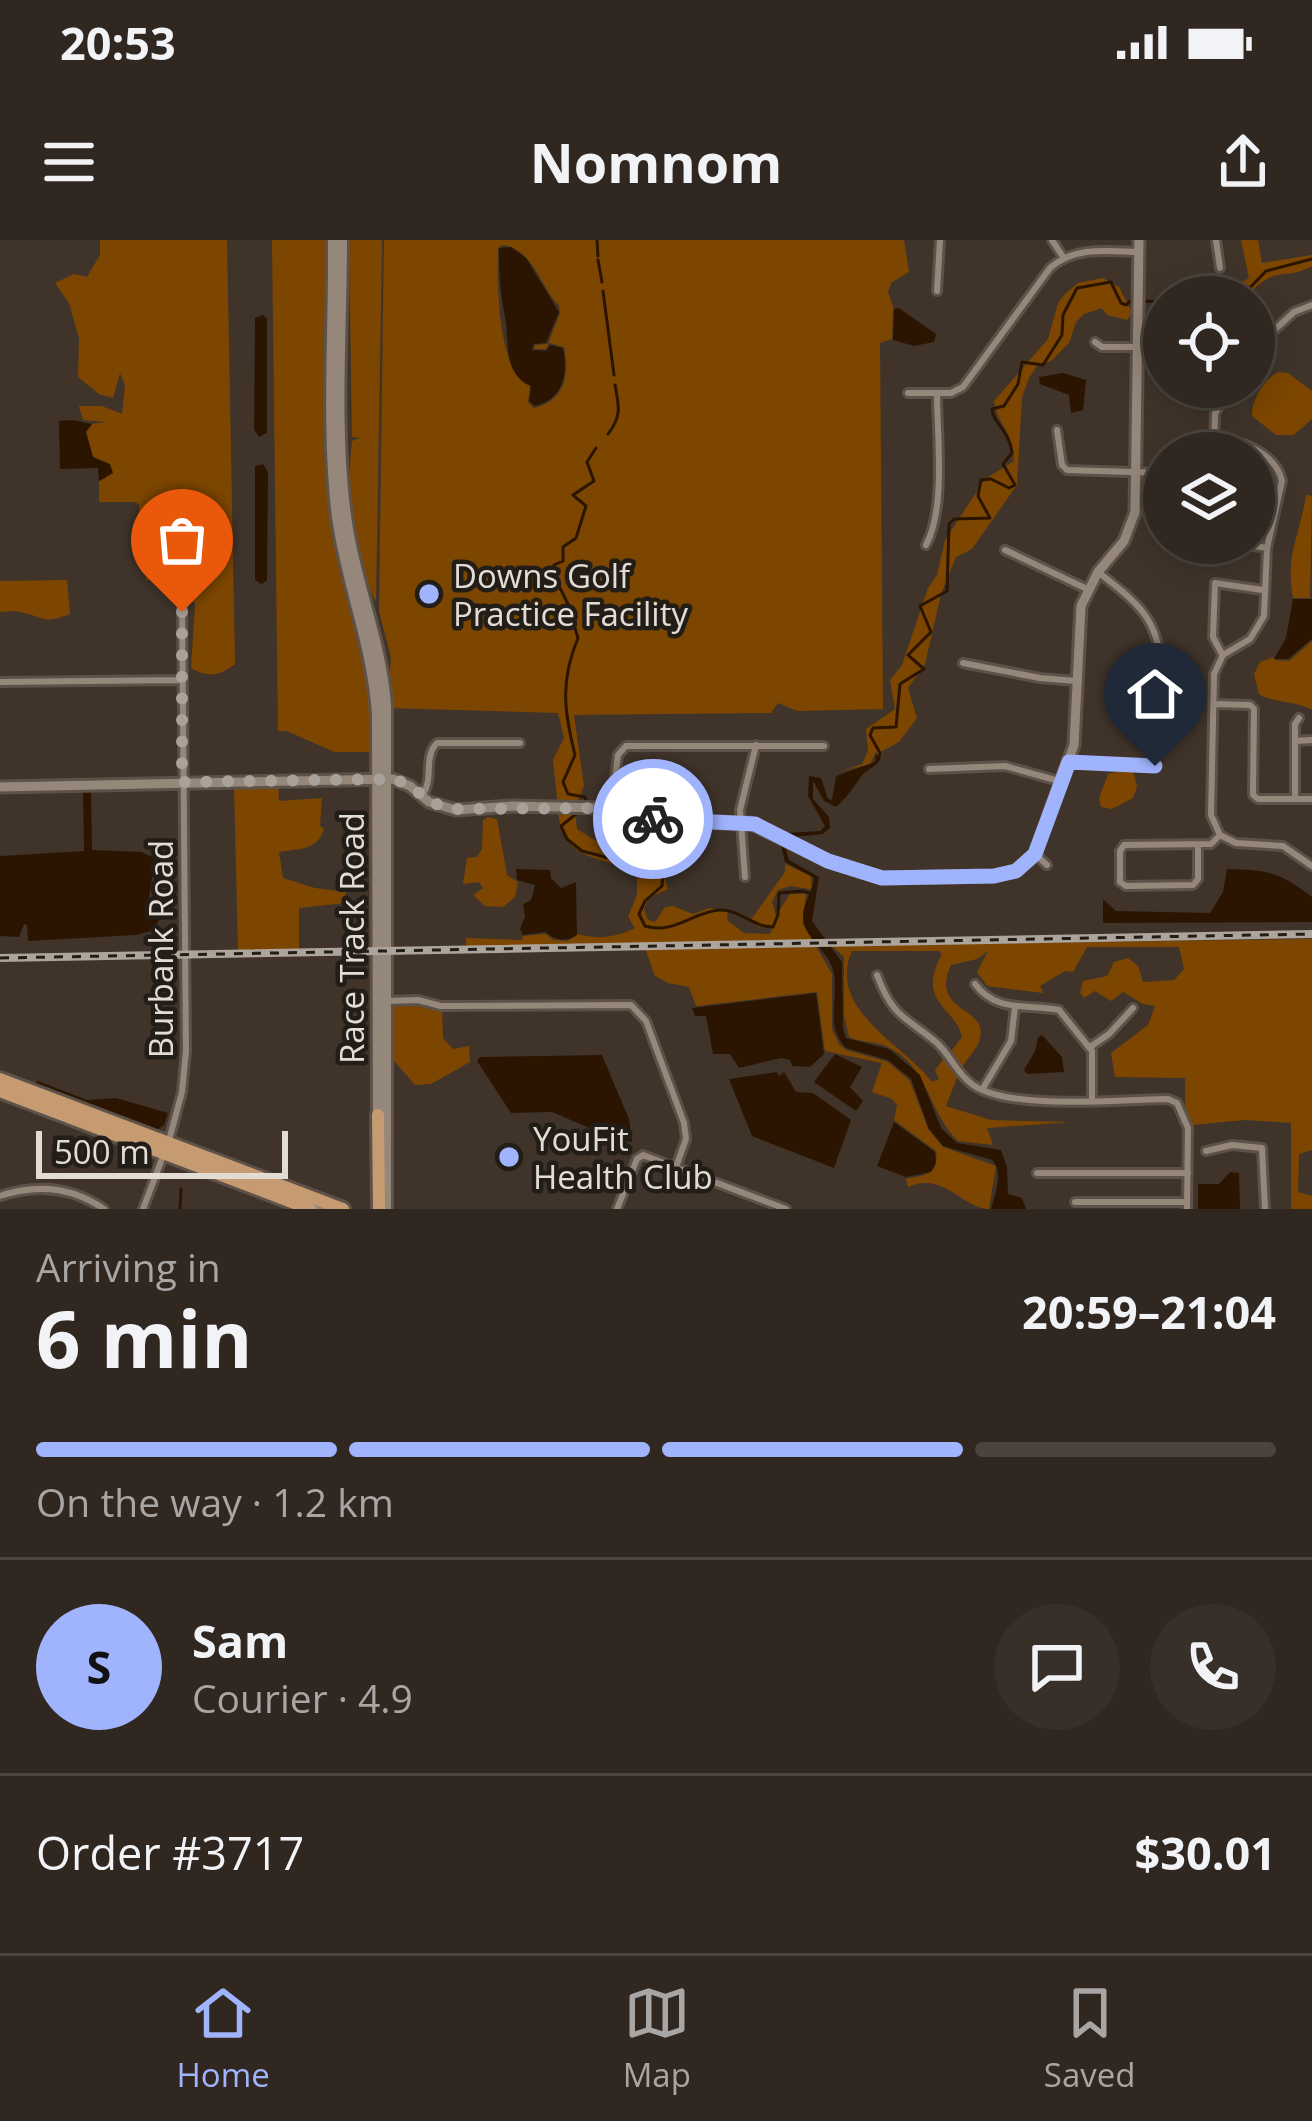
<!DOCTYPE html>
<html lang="en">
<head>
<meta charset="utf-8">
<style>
  :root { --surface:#302720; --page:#382f29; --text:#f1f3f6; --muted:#a8a5a5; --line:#4b443e; --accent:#a0b3fd }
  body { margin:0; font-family:"Open Sans",sans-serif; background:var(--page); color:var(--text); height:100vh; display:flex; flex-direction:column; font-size:45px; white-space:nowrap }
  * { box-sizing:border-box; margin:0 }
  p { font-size:39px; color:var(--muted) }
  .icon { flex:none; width:66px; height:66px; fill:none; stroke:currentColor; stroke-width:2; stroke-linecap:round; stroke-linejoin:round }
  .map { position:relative; height:969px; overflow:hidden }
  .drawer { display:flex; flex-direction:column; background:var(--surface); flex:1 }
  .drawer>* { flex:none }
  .tools { position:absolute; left:1143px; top:36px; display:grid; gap:24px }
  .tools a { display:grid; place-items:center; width:132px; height:132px; border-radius:50%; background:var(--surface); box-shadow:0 6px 30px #0003,0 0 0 3px var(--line); font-size:60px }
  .scale { position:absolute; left:36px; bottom:30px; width:252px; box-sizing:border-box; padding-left:12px; border:6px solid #e3dcd5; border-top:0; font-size:33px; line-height:42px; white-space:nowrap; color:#e3dcd5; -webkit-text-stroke:9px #231d18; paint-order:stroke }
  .pin { position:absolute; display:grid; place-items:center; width:102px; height:102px; color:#fff; margin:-123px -51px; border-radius:50% 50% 50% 0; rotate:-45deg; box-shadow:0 0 12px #0007 }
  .pin .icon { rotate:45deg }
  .courier { position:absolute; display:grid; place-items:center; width:120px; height:120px; margin:-60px; border:9px solid #a0b3fd; border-radius:50%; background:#fff; color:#222; box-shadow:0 3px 15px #0007 }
  .head em { font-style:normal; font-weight:700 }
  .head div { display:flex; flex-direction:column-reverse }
  .head { display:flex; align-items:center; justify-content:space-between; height:204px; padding:0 36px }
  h1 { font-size:78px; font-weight:700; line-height:90px }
  .bar { display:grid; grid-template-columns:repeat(4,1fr); gap:18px 12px; align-content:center; height:144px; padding:0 36px }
  .bar i { height:15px; border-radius:9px; background:var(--line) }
  .bar .active { background:var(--accent) }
  .bar p { grid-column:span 4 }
  .line { display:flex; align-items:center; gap:30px; padding:0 36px; border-top:3px solid var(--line) }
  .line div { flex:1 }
  .round { display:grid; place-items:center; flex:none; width:126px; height:126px; border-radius:63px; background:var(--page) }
  .status { display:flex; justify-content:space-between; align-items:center; height:84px; padding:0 60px; background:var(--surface); direction:ltr }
  .status svg { height:33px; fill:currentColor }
  header { display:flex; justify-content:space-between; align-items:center; height:156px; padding:0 36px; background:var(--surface); font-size:54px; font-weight:700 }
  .tabs { display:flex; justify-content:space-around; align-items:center; height:168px; border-top:3px solid var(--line); background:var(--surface); font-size:33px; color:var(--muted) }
  .tabs a { display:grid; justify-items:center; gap:6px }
  .tabs .active { color:var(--accent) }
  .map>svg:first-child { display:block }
</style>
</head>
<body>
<div class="status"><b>20:53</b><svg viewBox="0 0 49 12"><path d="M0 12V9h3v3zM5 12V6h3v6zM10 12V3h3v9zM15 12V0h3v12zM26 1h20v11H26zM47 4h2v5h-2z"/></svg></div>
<header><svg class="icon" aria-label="menu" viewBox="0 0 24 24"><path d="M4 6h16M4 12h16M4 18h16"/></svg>Nomnom<svg class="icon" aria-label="share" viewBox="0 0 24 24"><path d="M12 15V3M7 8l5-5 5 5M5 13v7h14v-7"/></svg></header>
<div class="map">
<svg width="1312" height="969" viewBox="0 0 1312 969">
  <rect width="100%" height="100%" fill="#40342a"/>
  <path fill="#7c4601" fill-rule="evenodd" d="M100,0h127l8,424c-16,12 -26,14 -44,4l4,-64 -10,-12 -9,-1v-9l-30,-2 2,-31h-7l-2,-44 -3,-3h-37v-21l7,-3 -2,-15 -11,-6 -7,-25 6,-8 14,-2 -23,-2 -4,-14h23l20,8 3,-29 -5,-12 -7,25 -14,-4 -21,-17 1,-39 -10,-35 -14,-20 19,-9 13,3 13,-22z
    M272,0h56l3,271 3,30 36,125 4,86h-40l-47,-21h-9z
    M349,0h33l-6,362c-27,-48 -30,-108 -24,-161l8,-3 -8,-1z
    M384,0h520l5,32 -17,10 -4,9 5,16 -1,32 -12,4 3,366 -86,2 -19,-8 -7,10 -197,2 10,71 -9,21h-17l-5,-47 11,-22 -6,-25 -171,-5 4,-50 -12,-47zM503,5c30,4 37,41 56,61l1,7 -12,31 -13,1 -1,4h12l3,-6 15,4c6,27 1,54 -30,61l-6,-6 2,-16c-33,-13 -33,-105 -32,-138z
    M1241,0h17l4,23 50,-8v11c-28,16 -37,-3 -65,31h-57l-1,-22 30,19 30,-16z
    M1103,38l16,9 13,26 -5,7 -20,-5 -5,-7 -18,6 -8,8 -7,21 -18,18 -14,5 -8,12 -7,19 -5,88 -45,64 -16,8 -15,37 -16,70 -17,24 9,30 -18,24 -17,9 -1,7 -5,-6 -6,12 -28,7 20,-7 6,-13 -2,-22 29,-20 -5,-29 12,-15 26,-77 9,-13 8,-35 40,-61 29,-18c-1,-32 -16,-34 -20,-60l54,-62 10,-36 7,-9 13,-11z
    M1278,132l10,1 24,18v28l-18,16h-18l-24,-19c-1,-15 12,-37 26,-44z
    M1306,255l6,1 -2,102h-17c-8,-45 7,-62 13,-103z
    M67,340l3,34c-29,11 -24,3 -50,-2 -6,-2 -13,0 -20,0v-31z
    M1312,401v69c-17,-10 -36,-6 -53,-16l-5,-20 6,-12 14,-5v3l15,1z
    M1137,443l11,16c-4,18 -11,25 -29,31l-7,-12 -1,-14 16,-18z
    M1119,531h14l4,16 -4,11 -21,11 -11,-2 -2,-9 9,-24z
    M278,543l1,18 43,-3 -2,28 4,2c-5,22 -25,21 -45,24l4,26 32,10 31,4 -1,11 -46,5v42h-61l-4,-164z
    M558,571h17l2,18 44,27h16l24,11 7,22 -19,9 -5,11 4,11 7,2 10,-15 8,-1 20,8 17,-6 18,4 -1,8 17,13 26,1 6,-16 -3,7 -14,2 -9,-6 35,-49v-8l26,12v13l-21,-3 -12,4 -6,12 4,14 14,-22h16l-3,30 29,50v55l7,15 7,6 42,12 22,19 18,48 15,18 53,19 -7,43c-25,0 -46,-38 -81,-22l-2,-8c20,-4 33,-4 30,-28l-42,-31 3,-15 -5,-6 -20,-7 10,-29 -57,-12 -8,-59 -121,14 -7,-19 -21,-4 -13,-7 -10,-28 -179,1v-11l56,2 1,-4 23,-2 7,6 14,1 11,-7c20,6 39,3 57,-6l-7,-11 9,-22v-17c-26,-27 -73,-8 -79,-67z
    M488,577l9,2 10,56 11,7 -3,15 -12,10 -18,-1 -12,-11 10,-7 -4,-6 -16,2 4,-26 10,-1 5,-8 1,-29z
    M1312,699v211l-13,4 -1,38 14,4v13h-21v-86l-45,-3 -55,5 -6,-6v-41l-70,-1 -4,-24 37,-28 7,-19 -12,-2 -20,-12 -12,9 -16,-10 -11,7 -4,-5 3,-12 24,-5 7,-14 14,-4 10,8 5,16 31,-2 10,-11 -5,-22h-92l-14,25 -8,-1 -25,15 3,7 -56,-7 -10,-14 11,-21 -11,8 -26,6c-22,48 37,41 29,73 -2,11 -15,22 -20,33l-11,-17 13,-17c-6,-30 -47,-34 -20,-83l-3,-3h-87c-26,58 51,93 80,131l7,-3 -4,-9 11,-14 12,19 -12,31 45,14 80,2 -84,6 6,17 -35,-4c-30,-29 -29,-74 -70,-94 -12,-6 -26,-4 -39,-10l-5,-22v-58l-12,-11z
    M425,764l17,4 1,30 10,11 16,-3 1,16 -39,22 -16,1 -27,-31v-47z"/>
  <path fill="#2c1500" d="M511,7l15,11 33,54 -13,31 -12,1 -2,6 14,1 4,-6 13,3c5,26 1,51 -28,58l-6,-5 2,-15c-29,-13 -21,-43 -26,-69 -5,-24 -6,-45 -6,-69z
    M899,68l37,26 -2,8 -20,4 -21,-6 1,-31z
    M263,75l4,4v114l-8,4 -5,-7 1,-112z
    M1063,133l23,7 -3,30 -12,3 -2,-18 -29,-11 -1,-7z
    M73,180l19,4 -6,8 7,25 17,7 3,9 -14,8 -1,-13 -38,1 -1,-48z
    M263,224l5,8 -1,109 -6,3 -6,-4v-114z
    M1293,359h19v40l-24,20h-14l12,-21z
    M876,513l4,7c-6,8 -15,10 -20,18 -8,12 -13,19 -24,29l-12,-6 -11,-20v18l16,18 1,11 -7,6 -29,3 -8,13 3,10 30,17 -7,44 30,41 1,66 3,10 43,11 31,26 21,53 16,15 44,7 6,17 1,27 14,4 4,11h-35c4,-16 13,-36 1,-49l-49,-14 -14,-17 -18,-50 -23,-19 -42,-12c-21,-22 -8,-46 -12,-74 -3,-20 -24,-31 -30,-50 -5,-17 9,-31 10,-46l-29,-16 -5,-20 6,-9 34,-2 5,-5 -17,-30 1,-20 12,2 7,21 4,1 4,-24 39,-14z
    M83,549h8l1,61 49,2 14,6 -6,39 8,9 3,13 -9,12 -15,4 -108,6 -1,-16 -3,-1 -5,13 -19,-1v-80l84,-5z
    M516,629l34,1 1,8 10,10 15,-6 1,53c-9,7 -23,6 -31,-3l-23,3 -3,-6 5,-12 -2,-13 8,-4 4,-15 -18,-5z
    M1227,629c41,1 53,3 85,28v25l-209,1v-24l13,12 94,2 13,-21z
    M816,753l8,61 -14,13 -18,-1 -2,-6 -9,-2 -42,10 -9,-14h-17l-7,-38h-11l-3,-8z
    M1042,795l20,22 2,15 -37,2 -3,-4 11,-19 3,-14z
    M835,814l27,13 -12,20 13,14 -7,10 -42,-29z
    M602,815l27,64 3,23 -22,-5 -58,-25 -41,1 -34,-52 3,-4z
    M777,832l2,4 5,-4 12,20 17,1 38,27 -17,48 -82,-32 -23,-57z
    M38,841l49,19 29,-2 52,15 -4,12 -6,4 -124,-45z
    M894,882l41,30 1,11 -5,9 -25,5 -29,-11z
    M1230,932l9,1 1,36h-42v-25h21z"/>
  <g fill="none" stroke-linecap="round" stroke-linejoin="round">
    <path stroke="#2c1500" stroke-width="3" d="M597,0l1,16
      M598,20l4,22
      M603,51l11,84
      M1241,57l25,-26 46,-12
      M1143,61l17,1 4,8
      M608,194c14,-18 11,-28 7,-49
      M569,366l-12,-24 -3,-17 9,-4v-14l13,-9 10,-32 -13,-11 21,-14 -7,-19 9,-14
      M570,372l8,26c-18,43 -14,73 -3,117l-12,27 5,12 17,3 2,7
      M879,518l1,-5 -10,-18 3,-7 23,-1 4,-43 24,-15 -16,-14 23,-23 -11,-26 27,-15 2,-67 5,-5 36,-1 -12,-22 3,-16 10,-1 18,9 6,-3 -12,-21 9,-11c-2,-22 -20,-31 -20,-44l12,-3 14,-22 4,-22 21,3 19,-30 1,-20 14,-27 34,-6 10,21 5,2 7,-6
      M580,571l-19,15 6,13 15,12 42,11 16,11 23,3 -1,10 -17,15 -6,13 6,12c28,9 48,-14 74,-16 20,-1 34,17 54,17l5,-12 1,-22 24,-2 9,3
      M180,969l1,-20"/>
    <g stroke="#5c5249" stroke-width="12">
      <path id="minor" d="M1052,0l11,17
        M1216,0l4,28
        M937,51l3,-51
        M1095,102l7,5h36
        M1254,109l40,-37 18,-7
        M908,153h43l12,-6 87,-119c25,-22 57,-17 89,-16
        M1057,190l5,35 5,5 97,3
        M1215,198c26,2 61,15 67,43l-15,67 -3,68 -14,23 -27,16 -9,19 -3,141 9,20
        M1214,213l1,-39 13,-27
        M1236,303l31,5
        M926,305c20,-37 11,-108 11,-152
        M1005,310l82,39
        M1098,332c34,27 60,44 62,90
        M1222,414l-9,-17 2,-54 48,7
        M963,423l77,15 36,3
        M0,442l182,-2
        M1213,464l37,1 4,4 -1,86 5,4h54
        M1295,501l17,-1
        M1069,522l86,4
        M929,529l76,-3 54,15
        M423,554c11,-16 0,-37 14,-51h83
        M1295,559v-75l4,-6
        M611,569l7,-54 8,-9h198
        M1220,595l16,8 47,3 29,20
        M1198,605v34l-5,6 -67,1 -6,-4v-31l4,-6 87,-1 9,-9
        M1035,614l12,11
        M745,637l-5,-67 16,-65
        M877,735c16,43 28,41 60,68 14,13 20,31 36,42 38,26 148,14 195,14l9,4 11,25 -1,81
        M975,744c21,29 54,20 84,26l33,41v49
        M386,761l32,-1 23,6 190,-1 15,16 38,102 2,16 -10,28
        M1090,807l19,-13 24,-26
        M982,850l29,-49 4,-34
        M168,904l14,-52 4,-41 -4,-453
        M1206,911l26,-6 30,3 3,61
        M1037,933h151
        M0,956c36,-12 72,-9 104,13
        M1075,962h112
        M143,969l20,-53
        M617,969l20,-50 6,-4 143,54"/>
    </g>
    <g stroke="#5c5249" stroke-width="15">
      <path id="tertiary" d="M0,547l393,-8 17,7 19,16 27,8 56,-4 92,2 73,15h73l78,38 54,17 112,-2 22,-5 19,-17 39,-109 7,-139 17,-34 26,-31 11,-29 4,-272"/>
    </g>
    <g stroke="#5c5249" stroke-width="16">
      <path id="secondary" d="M333,0c1,90 -7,188 4,277 9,67 36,129 40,198l1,405
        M342,0c0,88 -8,189 4,276 8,64 35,123 40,189v504
        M303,961l22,8"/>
    </g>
    <g stroke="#5c5249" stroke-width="18">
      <path id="primary" d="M0,839l343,130
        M0,851l310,118
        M378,875l1,94"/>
    </g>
    <use href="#minor" stroke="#95877a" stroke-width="6"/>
    <use href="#tertiary" stroke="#95877a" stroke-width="9"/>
    <use href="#secondary" stroke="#95877a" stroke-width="10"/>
    <use href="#primary" stroke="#c69b72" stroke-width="12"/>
    <g stroke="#ada49c" stroke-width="8">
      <path id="rail" d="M0,718l1312,-24"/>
    </g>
    <use href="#rail" stroke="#231d18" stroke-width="3" stroke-dasharray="9" stroke-linecap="butt"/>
  </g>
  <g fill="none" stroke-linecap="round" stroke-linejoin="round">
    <path stroke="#aaa199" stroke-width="12" stroke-dasharray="0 21.6" d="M182,372v170l211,-3c22,6 34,25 57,30l161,-1 42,11"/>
    <path stroke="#a0b3fd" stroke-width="15" d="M653,579l102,5 73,37 54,17 112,-2 22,-5 19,-17 34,-92 86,4"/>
  </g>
  <g fill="#a0b3fd" stroke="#231d18" stroke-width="4.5">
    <circle cx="429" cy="354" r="12"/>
    <circle cx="509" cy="917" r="12"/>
  </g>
  <g text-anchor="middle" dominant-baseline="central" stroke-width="9" stroke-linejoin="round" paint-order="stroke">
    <g font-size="33" fill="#e3dcd5" stroke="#231d18" text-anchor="start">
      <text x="453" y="335">Downs Golf<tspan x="453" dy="38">Practice Facility</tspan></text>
      <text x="533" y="898">YouFit<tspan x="533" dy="38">Health Club</tspan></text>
    </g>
    <g font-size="33" fill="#e3dcd5" stroke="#231d18">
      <text transform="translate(351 698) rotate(-90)">Race Track Road</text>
      <text transform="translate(160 709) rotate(-90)">Burbank Road</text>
    </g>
  </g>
</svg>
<div class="tools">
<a><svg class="icon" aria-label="locate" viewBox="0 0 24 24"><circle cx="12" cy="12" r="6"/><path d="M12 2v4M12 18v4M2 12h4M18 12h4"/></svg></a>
<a><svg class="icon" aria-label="layers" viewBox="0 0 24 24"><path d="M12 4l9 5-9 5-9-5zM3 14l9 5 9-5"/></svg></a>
</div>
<div class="scale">500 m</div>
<div class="pin" style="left:182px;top:372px;background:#ea580c"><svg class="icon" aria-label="bag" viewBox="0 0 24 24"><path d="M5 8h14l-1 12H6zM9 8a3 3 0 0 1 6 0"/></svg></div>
<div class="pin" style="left:1155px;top:526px;background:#1f2937"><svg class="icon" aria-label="home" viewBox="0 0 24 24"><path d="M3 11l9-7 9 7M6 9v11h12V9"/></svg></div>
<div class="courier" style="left:653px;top:579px"><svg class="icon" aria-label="bike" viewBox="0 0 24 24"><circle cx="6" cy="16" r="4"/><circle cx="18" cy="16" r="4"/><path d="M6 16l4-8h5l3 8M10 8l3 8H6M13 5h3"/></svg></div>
</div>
<section class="drawer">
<div class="head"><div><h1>6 min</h1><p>Arriving in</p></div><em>20:59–21:04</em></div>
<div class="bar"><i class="active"></i><i class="active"></i><i class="active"></i><i></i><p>On the way · 1.2 km</p></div>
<div class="line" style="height:216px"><b class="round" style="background:var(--accent);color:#111">S</b><div><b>Sam</b><p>Courier · 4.9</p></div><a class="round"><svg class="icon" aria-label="chat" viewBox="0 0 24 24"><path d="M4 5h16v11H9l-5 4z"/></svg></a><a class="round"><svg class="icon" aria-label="phone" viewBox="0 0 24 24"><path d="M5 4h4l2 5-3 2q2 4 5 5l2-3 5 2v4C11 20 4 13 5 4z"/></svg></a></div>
<div class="line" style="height:156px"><div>Order #3717</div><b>$30.01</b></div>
</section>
<nav class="tabs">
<a class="active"><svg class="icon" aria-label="home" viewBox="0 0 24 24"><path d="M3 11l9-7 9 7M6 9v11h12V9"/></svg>Home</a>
<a><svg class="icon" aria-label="map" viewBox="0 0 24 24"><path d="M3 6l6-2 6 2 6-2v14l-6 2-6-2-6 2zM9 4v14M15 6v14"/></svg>Map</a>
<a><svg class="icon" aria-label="saved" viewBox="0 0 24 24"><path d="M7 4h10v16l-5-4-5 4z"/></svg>Saved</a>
</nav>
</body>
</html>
